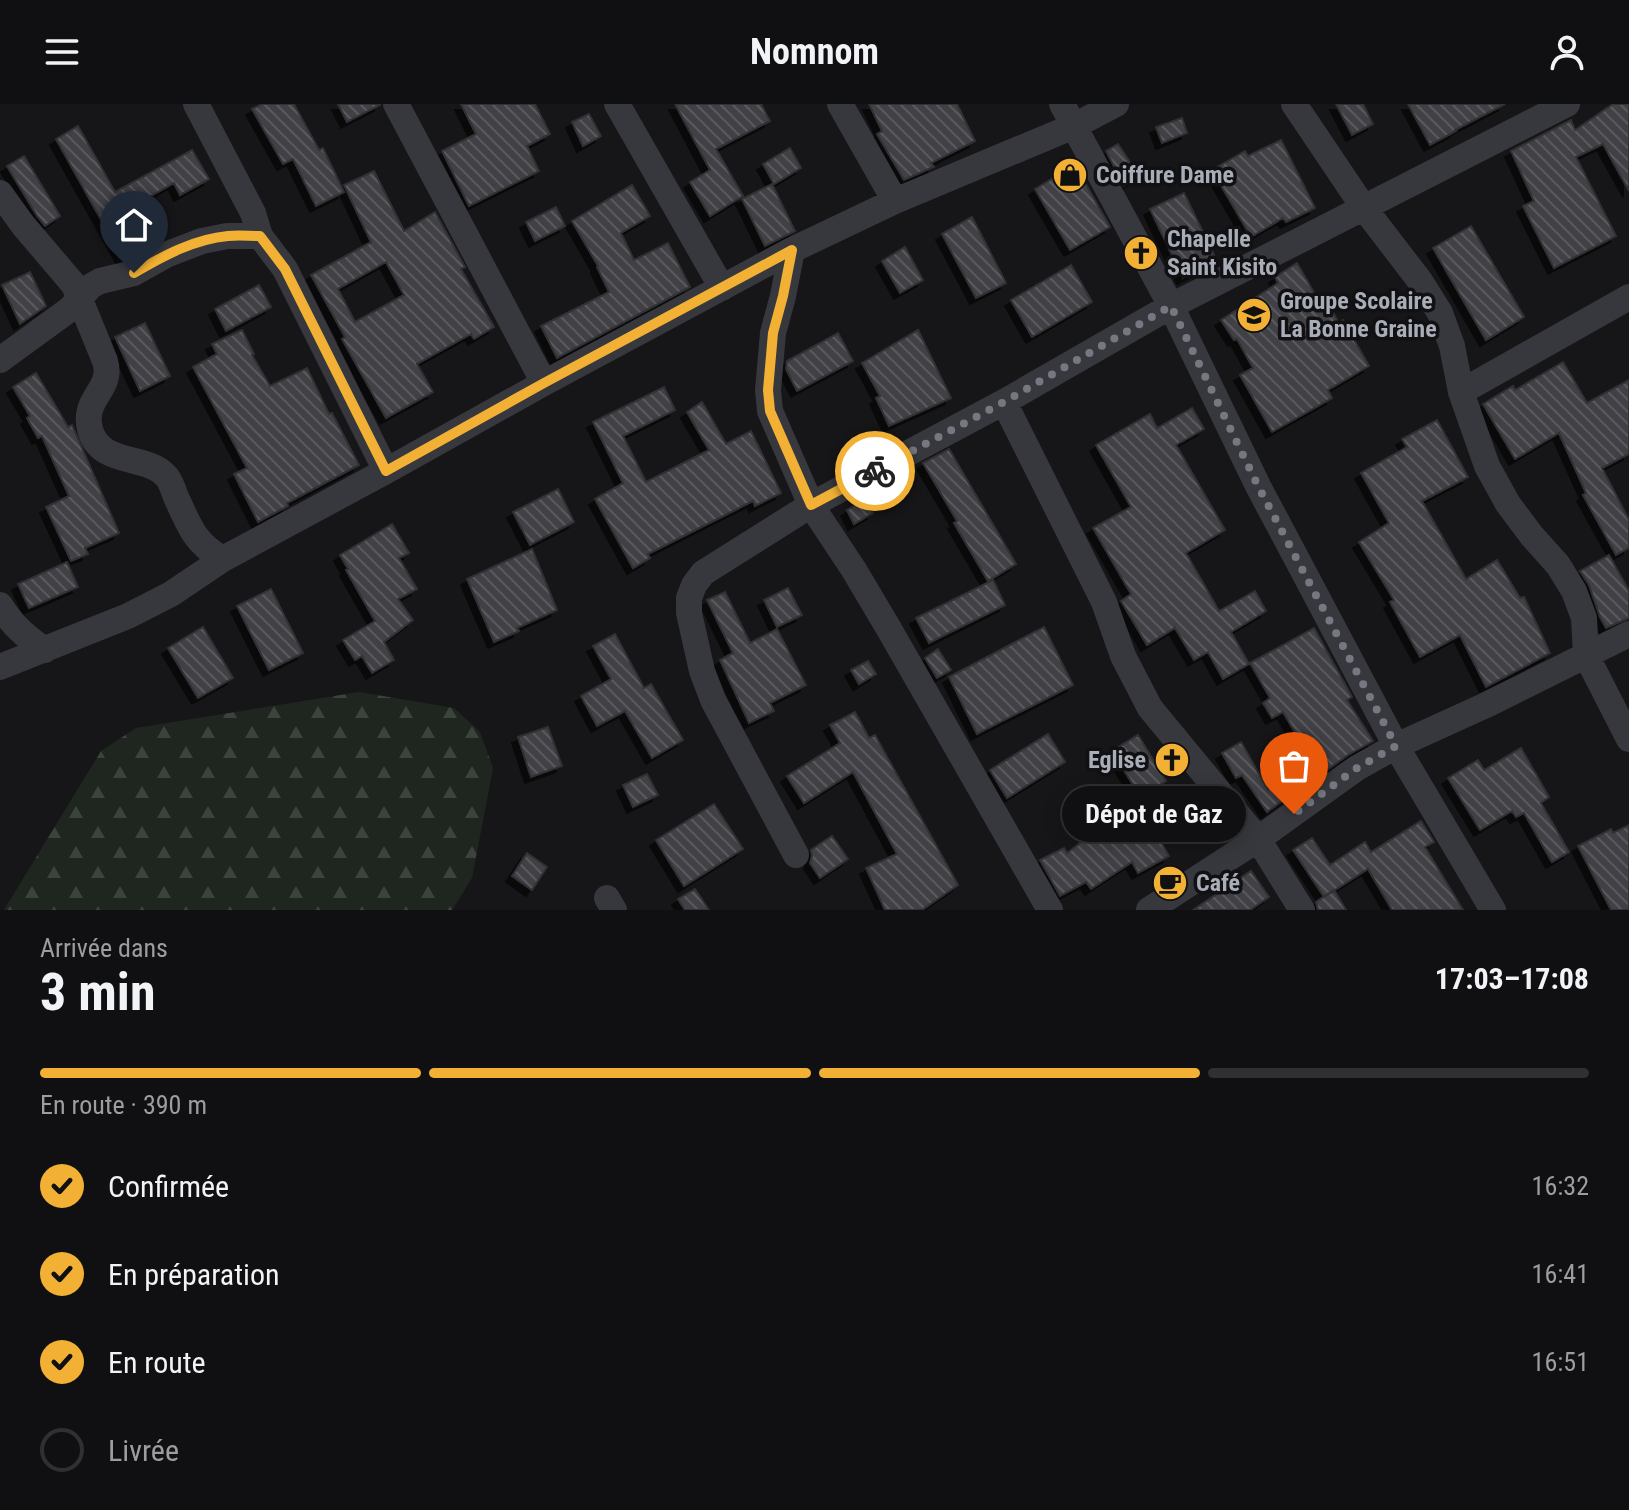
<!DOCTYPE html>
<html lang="fr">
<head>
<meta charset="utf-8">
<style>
  :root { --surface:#101012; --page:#1e1e20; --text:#f1f3f6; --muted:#9c9d9f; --line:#303032; --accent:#f2b134 }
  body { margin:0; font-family:"Roboto Condensed",sans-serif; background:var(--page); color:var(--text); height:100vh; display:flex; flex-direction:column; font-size:30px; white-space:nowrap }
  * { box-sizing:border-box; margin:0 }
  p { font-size:26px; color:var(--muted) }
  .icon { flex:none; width:44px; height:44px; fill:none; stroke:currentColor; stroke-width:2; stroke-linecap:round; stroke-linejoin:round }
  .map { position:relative; height:806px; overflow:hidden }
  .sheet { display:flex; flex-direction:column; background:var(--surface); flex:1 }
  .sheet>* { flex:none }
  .pin { position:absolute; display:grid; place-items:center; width:68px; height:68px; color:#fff; margin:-82px -34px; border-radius:50% 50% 50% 0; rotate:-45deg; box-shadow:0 0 8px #0007 }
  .pin .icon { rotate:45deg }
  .courier { position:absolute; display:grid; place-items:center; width:80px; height:80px; margin:-40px; border:6px solid #f2b134; border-radius:50%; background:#fff; color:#222; box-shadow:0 2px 10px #0007 }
  .bubble { position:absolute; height:56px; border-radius:28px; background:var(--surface); box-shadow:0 4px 20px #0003,0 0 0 2px var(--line); font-size:26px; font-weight:700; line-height:56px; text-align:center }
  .head em { font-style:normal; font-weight:700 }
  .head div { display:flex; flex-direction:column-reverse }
  .head { display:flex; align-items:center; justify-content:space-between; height:136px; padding:0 40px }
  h1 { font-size:52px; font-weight:700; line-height:60px }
  .bar { display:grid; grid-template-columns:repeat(4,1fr); gap:12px 8px; align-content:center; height:96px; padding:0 40px }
  .bar i { height:10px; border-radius:6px; background:var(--line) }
  .bar .active { background:var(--accent) }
  .bar p { grid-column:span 4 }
  ol { padding:0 40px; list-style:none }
  li { display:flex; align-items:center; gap:24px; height:88px }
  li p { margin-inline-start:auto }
  li .icon { padding:8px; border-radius:50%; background:var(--accent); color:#111; stroke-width:4 }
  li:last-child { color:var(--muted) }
  li i { width:44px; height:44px; border:4px solid var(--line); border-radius:50% }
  header { display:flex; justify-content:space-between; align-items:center; height:104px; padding:0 40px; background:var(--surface); font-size:36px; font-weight:700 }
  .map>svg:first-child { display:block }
</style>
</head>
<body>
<header><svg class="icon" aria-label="menu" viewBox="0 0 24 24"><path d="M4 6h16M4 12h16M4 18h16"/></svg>Nomnom<svg class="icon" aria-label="person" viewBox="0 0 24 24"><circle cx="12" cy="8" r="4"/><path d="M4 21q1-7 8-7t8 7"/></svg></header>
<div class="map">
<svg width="1629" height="806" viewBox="0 0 1629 806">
  <defs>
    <pattern id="forest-firs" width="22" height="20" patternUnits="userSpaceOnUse" patternTransform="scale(2)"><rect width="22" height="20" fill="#1e261f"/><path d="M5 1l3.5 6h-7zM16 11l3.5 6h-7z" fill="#3c433d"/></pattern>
    <pattern id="building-back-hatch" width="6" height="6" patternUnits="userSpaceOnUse" patternTransform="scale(2)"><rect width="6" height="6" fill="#404145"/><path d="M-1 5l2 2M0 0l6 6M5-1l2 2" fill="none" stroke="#595a5e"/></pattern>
    <filter id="shadow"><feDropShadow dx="-6" dy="6" stdDeviation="0" flood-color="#0009"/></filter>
  </defs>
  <rect width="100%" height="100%" fill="#161618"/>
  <path fill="url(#forest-firs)" d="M359,588l95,16 26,24 13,36 -21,110 -20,32h-448l97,-159 35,-23z"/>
  <path fill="url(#building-back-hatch)" stroke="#303034" stroke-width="2" fill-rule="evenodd" filter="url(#shadow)" d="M262,0h32l25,46 4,-2 21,44 -28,14 -23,-47 -10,5 -31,-55z
    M338,0h42v1l-33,17z
    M461,0h74l15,30 -23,12 12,25 -70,35 -27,-55 34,-17z
    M675,0h86l9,17 -54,28 27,47 -33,20 -20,-34 20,-12z
    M869,0h88l18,37 -44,22 3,4 -3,1 -27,12 -27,-46 5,-3z
    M1336,0h27l10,20 -21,11z
    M1408,0h97l-50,26 1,1 -26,14z
    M1613,0h16v87l-26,-47 -27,13 40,79 -62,32 -31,-62 11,-5 -23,-50 60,-31 4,10z
    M589,10l12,22 -18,10 -11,-24z
    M1182,14l5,15 -25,10 -6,-16z
    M78,22l37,66 77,-42 17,29 -29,16 -6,-12 -49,28 21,37 -23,11 -67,-120z
    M1281,36l34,68 -29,14 -3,-4 -32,19 -39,-67 33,-19 3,5z
    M1118,40l21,32 -15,10 -18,-35z
    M790,44l11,20 -27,16 -11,-20z
    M24,52l36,60 -15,10 -8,-10 -30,-50z
    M1075,61l35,62 -40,23 -35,-61z
    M374,67l30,60 31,-19 30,55 -4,2 33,58 -20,12 -3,-5 -54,30 16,28 -47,26 -44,-79 3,-2 -34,-62 60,-33 -27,-57zM386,158l18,33 -49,27 -17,-33z
    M772,80l23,47 -30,15 -23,-47z
    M632,81l18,31 -29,17 13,27 34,-17 22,44 -133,71 -16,-32 68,-34 -12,-25 1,-1 -26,-45z
    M1184,89l33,68 -34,17 -33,-69z
    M556,103l9,19 -30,15 -9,-19z
    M972,113l34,66 -30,15 -34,-64z
    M1471,122l53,91 -38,23 -53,-92z
    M905,143l18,33 -23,13 -18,-32z
    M1297,159l23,40 5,-4 14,24 4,-3 26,46 -41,24 4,8 -60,34 -32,-57 13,-7 -16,-29 -3,1 -13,-20 57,-37 -3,-6z
    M1071,161l21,37 -60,35 -21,-37z
    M30,168l16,34 -26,18 -18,-39z
    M259,181l12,22 -45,24 -11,-22z
    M145,219l25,53 -30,15 -25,-54z
    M242,226l12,24 -2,1 18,31 37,-18 22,46 3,-1 27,52 -72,38 1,3 -30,16 -24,-48 13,-6 -54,-101 24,-13 -5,-10z
    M918,226l33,68 -62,28 -13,-28 4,-2 -18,-33z
    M838,229l15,28 -56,30 -11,-22 1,-8z
    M1563,258l24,41 42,-23v74l-27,14 27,52v28l-13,7 -33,-60 3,-2 -27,-60 -44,26 -32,-55 30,-18 2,4z
    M36,269l32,54 4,-2 47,108 -34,15 3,6 -17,7 -25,-54 23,-11 -27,-60 -4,2 -11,-20 3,-2 -17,-29z
    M664,283l11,23 -52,26 23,46 63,-32 -22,-38 15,-10 24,42 25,-13 30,62 -26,13 -2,-5 -105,53 2,4 -17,10 -38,-69 28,-16 -30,-61z
    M1192,304l12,21 -28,16 49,85 -39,23 33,58 36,-20 11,20 -35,21 18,32 -26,15 -15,-27 -14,8 -19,-32 -28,17 -26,-44 10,-7 -38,-66 38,-21 -35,-62 54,-31 7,14z
    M1437,316l31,57 -46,24 44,78 31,-19 23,38 4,-1 26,56 -64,34 -26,-52 -40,22 -30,-55 4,-2 -35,-58 30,-19 -28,-50 46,-26 -5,-8z
    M949,345l67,115 -28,17 -34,-58 3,-2 -34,-58z
    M558,385l16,33 -44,23 -17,-33z
    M865,395l8,14 -19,11 -7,-14z
    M392,420l17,29 -10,5 18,31 -19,10 15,21 -29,22 10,18 -22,13 -10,-17 -7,4 -12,-20 32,-19 -29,-51 2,-1 -8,-14z
    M532,445l25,61 -40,18 2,3 -25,11 -27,-63z
    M1609,451l20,36v27l-23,10 -6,-11 -11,-32 -9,-14z
    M67,458l11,25 -49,21 -11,-24z
    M993,476l12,25 -76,38 -13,-25z
    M788,484l14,27 -25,12 -13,-27z
    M271,485l32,64 -34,17 -32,-64z
    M725,488l25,51 27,-14 29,56 -36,18 4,8 -25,12 -29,-63 13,-7 -26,-53z
    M203,523l30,51 -35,20 -30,-50z
    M1044,523l29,58 -96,49 -28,-57z
    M1314,524l38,69 -5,3 26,41 -25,14 -28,20 -37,-63 -11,6 -9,-15 7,-5 -20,-35z
    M615,530l29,54 7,-4 32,56 -31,18 -27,-47 -28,15 -16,-30 30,-17 -18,-33z
    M938,545l13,21 -14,8 -12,-20z
    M868,557l8,13 -17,10 -8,-14z
    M855,608l14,26 6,-3 83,150 -36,25h-37l-19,-42 31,-14 -44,-82 -49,31 -17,-27 53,-33 -10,-18z
    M548,623l14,39 -31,11 -13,-40z
    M1048,630l17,28 -58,36 -17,-28z
    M1138,631l28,46 -8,5 16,26 -22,14 17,30 -31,17 -6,-11 -41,27 -5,-7 -26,14 -20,-36 24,-12 3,5 42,-32 -5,-8 34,-20 -26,-42z
    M1241,638l27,48 12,-8 9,14 -22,16 -25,-37 -6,3 -14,-25z
    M1521,644l28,49 -8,6 28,49 -17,10 -28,-49 -8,4 -4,-6 -32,19 -32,-52 30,-18 6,10z
    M647,670l11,21 -25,12 -10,-22z
    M714,700l29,45 -59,37 -28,-46z
    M1421,717l13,21 -9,5 38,63h-71l-24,-41 -44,28 -31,-47 19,-12 18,27 35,-23 6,10z
    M1629,721v85h-18l-33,-64 33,-17 2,4z
    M832,732l16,23 -28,19 -10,-15 2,-7 -1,-6z
    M527,749l20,14 -15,23 -20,-14z
    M1251,767l18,26 -19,13h-57z
    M695,785l14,21h-24l-7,-11z
    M1334,786l12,20h-28l-2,-8z"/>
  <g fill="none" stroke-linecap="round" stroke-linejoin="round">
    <path stroke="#37383d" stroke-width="26" d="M196,0l57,109 7,23 25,33 101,202
      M396,0l148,279
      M617,0l105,184
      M840,0l55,97
      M1062,0l109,202 87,180 138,260 97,164
      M1294,0l70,104 56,73 20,32 12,33 9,46 26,74 21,38 24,32 26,29 16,26 10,27 2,37 43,84
      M0,89l23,32 51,60 31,76c9,29 -23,36 -15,68 9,37 55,25 75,46 6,5 8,15 11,22 13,28 18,46 47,62
      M792,146l-9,46 -10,37 -5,57 2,21 41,94 43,65 35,59 161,281
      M0,256l70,-51 21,-23 9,-5 34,-8 34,-19 34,-13 25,-5h33
      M1461,288l168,-95
      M1004,298l100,200 19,54 27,52 108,131 44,71
      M0,501c12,20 26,32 45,45
      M0,563l128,-51 43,-22 52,-35 163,-88 158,-88 248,-133 103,-49 179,-75 42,-22
      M796,751l-83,-155 -11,-29 -13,-58v-15l5,-13 9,-12 108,-68 193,-103 167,-96 396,-202
      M607,794l7,12
      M1149,806l109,-71 99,-71 39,-22 88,-40 145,-72"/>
  </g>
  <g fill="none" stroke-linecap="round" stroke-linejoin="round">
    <path stroke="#757880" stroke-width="8" stroke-dasharray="0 14.4" d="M875,367l129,-69 167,-96 87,180 138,260 -39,22 -63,46"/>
    <path stroke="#f2b134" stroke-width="10" d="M134,169c29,-17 60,-34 94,-37 10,-1 21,0 32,0l25,33 101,202 158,-88 248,-133 -9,46 -10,37 -5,57 2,21 41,94 64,-34"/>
  </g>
  <defs>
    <g id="shop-disc" transform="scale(1.8)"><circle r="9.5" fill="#f2b134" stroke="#111113"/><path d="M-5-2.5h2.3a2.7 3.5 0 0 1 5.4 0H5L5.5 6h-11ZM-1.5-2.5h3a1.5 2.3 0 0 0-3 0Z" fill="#111"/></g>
    <g id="church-disc" transform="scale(1.8)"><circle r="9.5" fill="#f2b134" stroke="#111113"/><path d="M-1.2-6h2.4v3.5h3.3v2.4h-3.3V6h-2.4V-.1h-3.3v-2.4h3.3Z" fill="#111"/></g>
    <g id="school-disc" transform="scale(1.8)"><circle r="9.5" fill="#f2b134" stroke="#111113"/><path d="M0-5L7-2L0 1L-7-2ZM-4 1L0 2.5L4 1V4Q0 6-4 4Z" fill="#111"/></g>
    <g id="cafe-disc" transform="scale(1.8)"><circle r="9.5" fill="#f2b134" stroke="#111113"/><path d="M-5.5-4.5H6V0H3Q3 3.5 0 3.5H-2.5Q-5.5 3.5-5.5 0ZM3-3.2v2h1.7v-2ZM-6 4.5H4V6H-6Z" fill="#111"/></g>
  </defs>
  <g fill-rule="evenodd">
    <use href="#shop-disc" x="1070" y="71"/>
    <use href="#church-disc" x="1141" y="149"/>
    <use href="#school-disc" x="1254" y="211"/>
    <use href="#church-disc" x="1172" y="656"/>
    <use href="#cafe-disc" x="1170" y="779"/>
  </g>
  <g text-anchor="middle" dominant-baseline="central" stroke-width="7" stroke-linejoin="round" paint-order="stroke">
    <g font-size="24" font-weight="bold" fill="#a8adb8" stroke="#111113" text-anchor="start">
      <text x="1096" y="71">Coiffure Dame</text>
      <text x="1167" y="135">Chapelle<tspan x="1167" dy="28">Saint Kisito</tspan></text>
      <text x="1280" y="197">Groupe Scolaire<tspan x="1280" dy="28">La Bonne Graine</tspan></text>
      <text x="1146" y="656" text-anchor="end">Eglise</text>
      <text x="1196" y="779">Café</text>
    </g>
  </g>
</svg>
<div class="pin" style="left:1294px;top:710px;background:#ea580c"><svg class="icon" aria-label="bag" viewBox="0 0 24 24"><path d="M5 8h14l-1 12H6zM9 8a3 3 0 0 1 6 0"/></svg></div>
<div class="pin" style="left:134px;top:169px;background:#1f2937"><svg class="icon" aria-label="home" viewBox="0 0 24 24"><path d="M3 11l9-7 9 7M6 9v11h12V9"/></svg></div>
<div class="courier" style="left:875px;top:367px"><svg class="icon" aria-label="bike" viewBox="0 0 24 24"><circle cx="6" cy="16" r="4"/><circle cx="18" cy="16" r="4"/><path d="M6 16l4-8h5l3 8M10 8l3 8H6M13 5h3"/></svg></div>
<div class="bubble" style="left:1062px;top:682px;width:184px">Dépot de Gaz</div>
</div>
<section class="sheet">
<div class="head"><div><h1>3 min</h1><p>Arrivée dans</p></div><em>17:03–17:08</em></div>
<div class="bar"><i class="active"></i><i class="active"></i><i class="active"></i><i></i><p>En route · 390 m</p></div>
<ol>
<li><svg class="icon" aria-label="check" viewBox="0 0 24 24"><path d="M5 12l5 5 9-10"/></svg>Confirmée<p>16:32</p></li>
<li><svg class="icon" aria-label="check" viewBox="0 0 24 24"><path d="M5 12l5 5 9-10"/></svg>En préparation<p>16:41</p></li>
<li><svg class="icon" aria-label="check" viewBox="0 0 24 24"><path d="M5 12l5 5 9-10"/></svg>En route<p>16:51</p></li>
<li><i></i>Livrée</li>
</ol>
</section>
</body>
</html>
